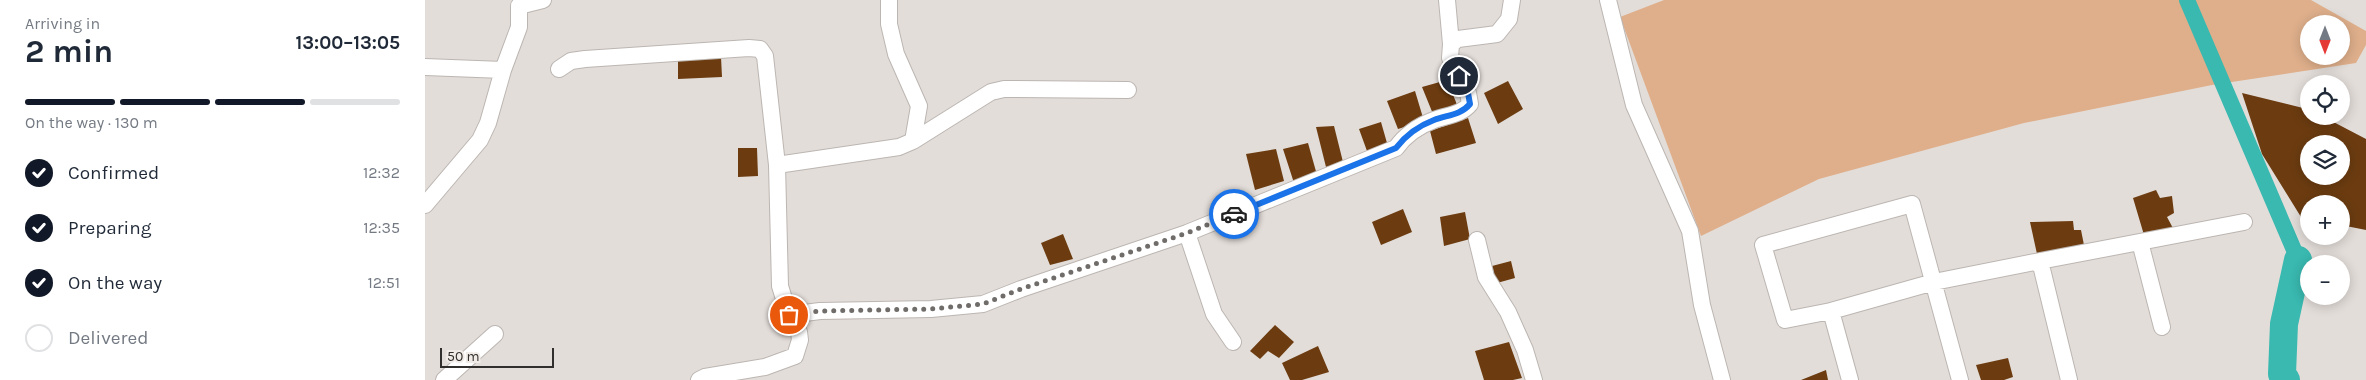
<!DOCTYPE html>
<html lang="en">
<head>
<meta charset="utf-8">
<style>
  :root { --surface:#fff; --page:#f2f2f3; --text:#1f2937; --muted:#747a83; --line:#e0e1e3; --accent:#111827 }
  body { margin:0; font-family:Karla,sans-serif; background:var(--page); color:var(--text); height:100vh; display:flex; flex-direction:column; font-size:19px; white-space:nowrap }
  * { box-sizing:border-box; margin:0 }
  p { font-size:16px; color:var(--muted) }
  .icon { flex:none; width:28px; height:28px; fill:none; stroke:currentColor; stroke-width:2; stroke-linecap:round; stroke-linejoin:round }
  .map { position:relative; flex:1; overflow:hidden }
  .panel { display:flex; flex-direction:column; background:var(--surface); width:425px }
  .panel>* { flex:none }
  .needle { width:32px; rotate:180deg }
  .buttons { position:absolute; left:1875px; top:15px; display:grid; gap:10px }
  .buttons a { display:grid; place-items:center; width:50px; height:50px; border-radius:50%; background:var(--surface); box-shadow:0 2px 12px #0003; font-size:25px }
  .scale { position:absolute; left:15px; bottom:12px; width:114px; box-sizing:border-box; padding-left:5px; border:2px solid #312f2d; border-top:0; font-size:14px; line-height:18px; white-space:nowrap; color:#312f2d; -webkit-text-stroke:4px #f0ebe7; paint-order:stroke }
  .pin { position:absolute; display:grid; place-items:center; width:42px; height:42px; color:#fff; margin:-21px; border:2px solid #fff; border-radius:50%; box-shadow:0 1px 5px #0007 }
  .courier { position:absolute; display:grid; place-items:center; width:50px; height:50px; margin:-25px; border:4px solid #1a73e8; border-radius:50%; background:#fff; color:#222; box-shadow:0 1px 6px #0007 }
  .overview em { font-style:normal; font-weight:700 }
  .overview div { display:flex; flex-direction:column-reverse }
  .overview { display:flex; align-items:center; justify-content:space-between; height:85px; padding:0 25px }
  h1 { font-size:32px; font-weight:700; line-height:38px }
  .bar { display:grid; grid-template-columns:repeat(4,1fr); gap:8px 5px; align-content:center; height:60px; padding:0 25px }
  .bar i { height:6px; border-radius:4px; background:var(--line) }
  .bar .selected { background:var(--accent) }
  .bar p { grid-column:span 4 }
  ol { padding:0 25px; list-style:none }
  li { display:flex; align-items:center; gap:15px; height:55px }
  li p { margin-inline-start:auto }
  li .icon { padding:5px; border-radius:50%; background:var(--accent); color:#fff; stroke-width:4 }
  li:last-child { color:var(--muted) }
  li i { width:28px; height:28px; border:2px solid var(--line); border-radius:50% }
  main { display:flex; flex:1; min-height:0 }
  .map>svg:first-child { display:block }
</style>
</head>
<body>
<main>
<section class="panel">
<div class="overview"><div><h1>2 min</h1><p>Arriving in</p></div><em>13:00–13:05</em></div>
<div class="bar"><i class="selected"></i><i class="selected"></i><i class="selected"></i><i></i><p>On the way · 130 m</p></div>
<ol>
<li><svg class="icon" aria-label="check" viewBox="0 0 24 24"><path d="M5 12l5 5 9-10"/></svg>Confirmed<p>12:32</p></li>
<li><svg class="icon" aria-label="check" viewBox="0 0 24 24"><path d="M5 12l5 5 9-10"/></svg>Preparing<p>12:35</p></li>
<li><svg class="icon" aria-label="check" viewBox="0 0 24 24"><path d="M5 12l5 5 9-10"/></svg>On the way<p>12:51</p></li>
<li><i></i>Delivered</li>
</ol>
</section>
<div class="map">
<svg width="1941" height="380" viewBox="0 0 1941 380">
  <rect width="100%" height="100%" fill="#e3ddd9"/>
  <path fill="#dfaf8b" fill-rule="evenodd" d="M1239,0h647l55,31v14l-10,18 -144,22 -188,38 -205,56 -118,57 -81,-219zM1884,24h32v32h-32z"/>
  <g fill="none" stroke-linecap="round" stroke-linejoin="round">
    <path stroke="#39b9b0" stroke-width="16" d="M1762,0l122,285"/>
    <path stroke="#39b9b0" stroke-width="28" d="M1861,380l-4,-6 2,-50 14,-64"/>
  </g>
  <path fill="#6c3c10" fill-rule="evenodd" d="M296,57l1,20 -44,2v-18z
    M1022,80l11,27 -25,7 -11,-27z
    M1083,81l15,28 -25,15 -14,-31z
    M990,91l9,30 -26,8 -11,-28z
    M1817,93l65,16 2,7h13l44,23v91l-25,-5v-21h-32v26l-47,-76zM1884,144h32v32h-32z
    M1043,118l8,25 -40,11 -6,-23z
    M956,122l6,21 -20,8 -8,-22z
    M909,126l9,36 -17,5 -10,-40z
    M883,143l9,32 -23,8 -11,-34z
    M313,148h19l1,28 -20,1z
    M851,149l8,32 -29,9 -9,-36z
    M1731,190l4,8 12,-2 2,17 -7,4 7,13 -30,5 -11,-37z
    M978,209l9,23 -31,13 -9,-23z
    M1040,212l5,27 -26,7 -4,-29z
    M1648,221l1,9h7l3,15 -47,9 -7,-32z
    M638,234l10,25 -23,6 -9,-22z
    M1086,261l4,17 -18,5 -5,-17z
    M850,325l19,17 -15,16 -11,-7 -8,8 -10,-8z
    M1084,342l13,36 -9,2h-29l-9,-29z
    M893,346l11,26 -27,8h-12l-8,-17z
    M1583,358l5,19 -9,3h-23l-5,-15z
    M1401,370l2,10h-27z"/>
  <g fill="none" stroke-linecap="round" stroke-linejoin="round">
    <g stroke="#bcb6b2" stroke-width="18">
      <path id="minor" d="M464,0v24l7,30 23,52 -6,35
        M1183,0l26,105 56,126 12,74 20,75
        M1026,44l7,-5 39,-5 12,-15 3,-19
        M0,67l78,3 -15,53 -8,17 -55,65
        M134,69l12,-8 14,-2 164,-11 11,1 5,7 12,109
        M78,70l16,-43v-21l24,-6
        M762,233l27,81 19,28
        M1052,240l9,37 22,35 17,38 9,30
        M1715,242l22,85
        M1615,261l204,-39
        M1406,311l103,-29 106,-21 29,119
        M364,315l31,-4 111,-2 52,-5 38,-15 166,-56 209,-85c10,-14 22,-22 38,-28 13,-5 27,-5 36,-16l-2,-11 -18,-35 1,-14 -4,-44
        M19,380l51,-46
        M274,380l6,-3 60,-10 30,-11 5,-16 -1,-8 -10,-17 -9,-29 -3,-121 122,-18 14,-6 78,-49 13,-3 124,1
        M1425,380l-19,-69 -46,9 -22,-75 149,-41 48,176"/>
    </g>
    <use href="#minor" stroke="#fff" stroke-width="16"/>
  </g>
  <g fill="none" stroke-linecap="round" stroke-linejoin="round">
    <path stroke="#6f6c69" stroke-width="5" stroke-dasharray="0 9" d="M364,315l31,-4 111,-2 52,-5 38,-15 166,-56 47,-19"/>
    <path stroke="#1a73e8" stroke-width="6" d="M809,214l162,-66c10,-13 22,-22 38,-28 13,-5 27,-5 36,-16l-2,-11 -9,-17"/>
  </g>
</svg>
<div class="buttons">
<a><svg class="needle" viewBox="-14 -14 28 28"><path d="M0-13l5 13h-10z" fill="#e53935"/><path d="M0 13l5-13h-10z" fill="#747a83"/></svg></a>
<a><svg class="icon" aria-label="locate" viewBox="0 0 24 24"><circle cx="12" cy="12" r="6"/><path d="M12 2v4M12 18v4M2 12h4M18 12h4"/></svg></a>
<a><svg class="icon" aria-label="layers" viewBox="0 0 24 24"><path d="M12 4l9 5-9 5-9-5zM3 14l9 5 9-5"/></svg></a>
<a>+</a>
<a>−</a>
</div>
<div class="scale">50 m</div>
<div class="pin" style="left:364px;top:315px;background:#ea580c"><svg class="icon" aria-label="bag" viewBox="0 0 24 24"><path d="M5 8h14l-1 12H6zM9 8a3 3 0 0 1 6 0"/></svg></div>
<div class="pin" style="left:1034px;top:76px;background:#1f2937"><svg class="icon" aria-label="home" viewBox="0 0 24 24"><path d="M3 11l9-7 9 7M6 9v11h12V9"/></svg></div>
<div class="courier" style="left:809px;top:214px"><svg class="icon" aria-label="car" viewBox="0 0 24 24"><path d="M5 17H2v-5l4-1 3-4h7l3 4 3 1v5h-3M9 17h6M6 11h13"/><circle cx="7" cy="17" r="2"/><circle cx="17" cy="17" r="2"/></svg></div>
</div>
</main>
</body>
</html>
